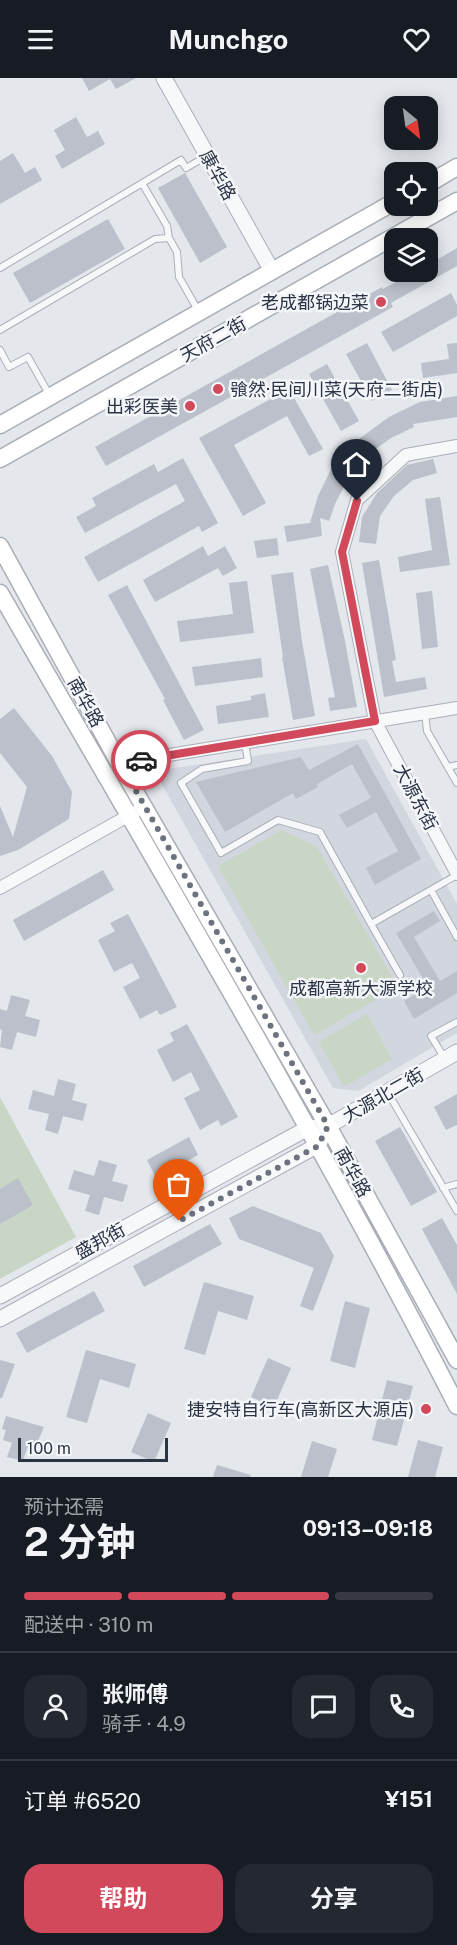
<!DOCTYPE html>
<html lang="zh">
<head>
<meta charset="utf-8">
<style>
  :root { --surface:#171b24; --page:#242831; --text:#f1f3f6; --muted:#9ea1a6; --line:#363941; --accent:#d1495b }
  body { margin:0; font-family:"Public Sans","Noto Sans SC",sans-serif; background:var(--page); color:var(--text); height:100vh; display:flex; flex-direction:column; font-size:22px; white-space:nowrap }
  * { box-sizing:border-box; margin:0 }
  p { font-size:20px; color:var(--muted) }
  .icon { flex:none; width:33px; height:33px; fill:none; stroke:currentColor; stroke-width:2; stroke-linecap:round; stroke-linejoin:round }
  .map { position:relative; height:1399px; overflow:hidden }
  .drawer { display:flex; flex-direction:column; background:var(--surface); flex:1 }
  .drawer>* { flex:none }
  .needle { width:39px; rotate:151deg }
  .buttons { position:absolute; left:384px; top:18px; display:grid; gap:12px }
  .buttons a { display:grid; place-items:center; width:54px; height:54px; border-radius:12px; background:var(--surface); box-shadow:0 3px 15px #0003; font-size:30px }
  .scale { position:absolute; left:18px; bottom:15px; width:150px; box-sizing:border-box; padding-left:6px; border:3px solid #2b3445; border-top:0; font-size:16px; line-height:21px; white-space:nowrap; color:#2b3445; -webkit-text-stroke:4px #f4f6f9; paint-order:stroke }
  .pin { position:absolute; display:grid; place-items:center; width:51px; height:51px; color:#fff; margin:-62px -26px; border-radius:50% 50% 50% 0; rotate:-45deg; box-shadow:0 0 6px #0007 }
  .pin .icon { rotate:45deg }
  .courier { position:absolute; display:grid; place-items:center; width:60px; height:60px; margin:-30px; border:4px solid #d1495b; border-radius:50%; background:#fff; color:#222; box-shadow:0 2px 8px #0007 }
  .summary em { font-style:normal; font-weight:700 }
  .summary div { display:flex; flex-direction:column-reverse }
  .summary { display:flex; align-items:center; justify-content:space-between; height:102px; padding:0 24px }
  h1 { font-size:39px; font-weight:700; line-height:45px }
  .bar { display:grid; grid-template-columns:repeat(4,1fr); gap:9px 6px; align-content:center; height:72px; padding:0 24px }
  .bar i { height:8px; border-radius:4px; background:var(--line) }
  .bar .selected { background:var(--accent) }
  .bar p { grid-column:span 4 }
  .line { display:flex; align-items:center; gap:15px; padding:0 24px; border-top:2px solid var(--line) }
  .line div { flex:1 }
  .round { display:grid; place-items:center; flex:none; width:63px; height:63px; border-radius:18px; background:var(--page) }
  .button { display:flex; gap:12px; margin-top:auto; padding:12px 24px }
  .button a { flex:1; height:69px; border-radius:18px; background:var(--accent); color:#fff; font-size:24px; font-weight:700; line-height:69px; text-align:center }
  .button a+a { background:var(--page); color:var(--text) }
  header { display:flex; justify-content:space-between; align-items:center; height:78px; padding:0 24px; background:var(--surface); font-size:27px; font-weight:700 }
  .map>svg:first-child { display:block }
</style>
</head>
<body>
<header><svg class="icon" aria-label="menu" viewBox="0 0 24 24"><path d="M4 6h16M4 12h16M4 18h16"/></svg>Munchgo<svg class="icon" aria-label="heart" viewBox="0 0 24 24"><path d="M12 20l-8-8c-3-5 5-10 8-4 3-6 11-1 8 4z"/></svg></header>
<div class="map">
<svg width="457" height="1399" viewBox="0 0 457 1399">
  <rect width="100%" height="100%" fill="#e4e7ec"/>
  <path fill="#d2d6de" d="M366,661l91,165v129l-99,58 -25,-3 -172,-305 7,-14z"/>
  <path fill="#c9d6c5" d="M282,752l35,17 81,140 -84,48 -96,-169z
    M367,936l25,45 -48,28 -25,-45z
    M0,1019l76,140 -76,42z"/>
  <path fill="#bbc0ca" d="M82,0h54l-20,11 -6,-10 -21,12z
    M76,39l11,20 11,-6 7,13 -43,25 -7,-13 10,-6 -11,-20z
    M13,75l12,20 10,-6 7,13 -42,24v-43z
    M185,95l42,74 -27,16 -42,-75z
    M108,141l17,30 -95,54 -17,-30z
    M457,170v18l-66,37 2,4 -287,159 -11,-19 287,-160 1,2 32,-17h13v-7z
    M451,215l6,12v11l-64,36 -12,-20z
    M367,265l25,47 -20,11 -26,-47z
    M457,265v30l-34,5 -2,-15 28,-4 -2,-15z
    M327,286l32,57 -18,10 -32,-57z
    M289,311l34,60 -14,7 -22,-40 -53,29 32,58 -23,13 -44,-78z
    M457,318v21l-44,7 1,3 -23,11 -25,18 -15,17 -16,31 -6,17 -9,-3 2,18 -35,6 -3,-16 26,-3 8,-27 18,-37 15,-16 1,1 37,-27 31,-15z
    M183,380l35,65 -16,9 -3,-6 -101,56 -14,-25 101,-56 -9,-17 -91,49 -9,-16 20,-11 -4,-8 62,-34 4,8z
    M433,381l4,14 -24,7 -19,16 -14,20 -4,28 -17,-2 3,-25 15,-24 30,-28z
    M440,419l10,68 -50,7 -2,-15 34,-7 -7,-51z
    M277,460l2,17 -22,3 -3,-17z
    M203,468l5,10 17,-10 12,22 -14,8 -5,-8 -63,34 -12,-22z
    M379,482l17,100 -4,1 4,21 29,-5 2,12 -43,8 -22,-134z
    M328,487l17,76 12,66 -27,4 -2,-13 7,-1 -25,-128z
    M293,494l9,69 13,75 -22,4 -11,-63h1l-12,-82z
    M247,503l7,52 -74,9 -3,-21 56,-7 -4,-31z
    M127,507l77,145 -20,10 -21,-40 2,-1 -57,-104z
    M432,513l6,56 -16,2 -6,-56z
    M261,580l2,19 -68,9 -3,-19z
    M265,615l4,24 -51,7 -2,-18 35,-6v-4z
    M14,630l38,48 20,36 -3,27 -51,31 -18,6v-50l13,31 14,-50 -27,-34v-34z
    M358,666l63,115 -46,26 -9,-17 32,-17 -22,-39 -29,16 -8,-13 32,-17 -19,-34 -35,20 1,3 -22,12 -3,-6 -68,39 -29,-50 105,-25 8,13z
    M103,792l11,20 -90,51 -11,-21z
    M434,833l6,10 -26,16 26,44 17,-10v22l-43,26 -10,-18 24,-14 -32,-54z
    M128,836l49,93 -17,8 -3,-5 -17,9 -17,-32 17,-9 -8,-15 -18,9 -16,-32 17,-9 -5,-8z
    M11,917l19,5 -5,16 15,4 -4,17 -19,-5 -5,18 -12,-3 2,-17 -2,-1v-20l7,2z
    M187,946l51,93 -17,9 -3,-6 -18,10 -16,-32 16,-8 -9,-18 -18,10 -16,-32 17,-9 -4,-8z
    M58,1001l18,5 -4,16 15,4 -4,17 -20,-5 -5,18 -13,-4 4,-16 -21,-5 5,-19 21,6z
    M457,1016v31l-11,5 -12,-23z
    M400,1049l37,65 -26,14 -36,-65z
    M189,1059l9,18 -42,23 -9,-18z
    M99,1082l18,5 -5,16 16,4 -5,17 -19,-5 -5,18 -14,-4 5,-16 -22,-6 6,-19 20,6z
    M18,1100l15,27 -33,19v-35z
    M253,1128l68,27 13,23 -21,55 -13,-5 14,-38 -75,-29 -10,-21z
    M442,1140l15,27v49l-35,-65z
    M210,1146l12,20 -78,43 -11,-21z
    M204,1204l50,14 -7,24 -29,-9 -13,44 -21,-6z
    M94,1213l11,20 -78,42 -11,-20z
    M345,1223l25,7 -15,60 -25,-7z
    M86,1272l50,14 -7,24 -29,-9 -13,44 -21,-6z
    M268,1280l23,10 -17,39 -23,-10z
    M0,1282l15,4 -13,34h-2z
    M387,1302l26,6 -16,60 -25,-6z
    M148,1335l23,10 -17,39 -23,-10z
    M6,1338l38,11 -9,21 -7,-2 -5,15 -16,-4 5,-14 -9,-3 3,-10 -4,-1z
    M418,1362l25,7 -8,30h-27z
    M312,1363l25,8 -9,28h-27z
    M217,1387l34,10 -1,2h-37z"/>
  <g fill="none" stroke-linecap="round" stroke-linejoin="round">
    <g stroke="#a9aeb7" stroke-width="8">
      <path id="service" d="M142,105l25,43 2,12 8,14 2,25 20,35
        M0,190l181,-108 5,8 21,-12
        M0,252l155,-91 14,-1
        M0,272l9,17 19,-10 22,39
        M425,635l2,18 30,52
        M245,665l3,18 -46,8 -21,14 40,70 57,-33 42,12 51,92 86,-49
        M448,689l9,-2
        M431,812l26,47
        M371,846l29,51
        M445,981l-14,-23 26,-14
        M388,1015l69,118
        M443,1110l14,-4"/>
    </g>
    <g stroke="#a9aeb7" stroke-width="14">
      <path id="minor" d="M457,368l-51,9 -49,45 -15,52 33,169 82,153
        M120,685l337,-55
        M0,810l135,-76"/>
    </g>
    <g stroke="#a9aeb7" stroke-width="17">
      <path id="tertiary" d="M164,0l108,193
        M0,1218l308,-168 11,-1
        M0,1241l318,-174 10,-19 129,-74"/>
    </g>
    <g stroke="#a9aeb7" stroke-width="19">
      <path id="secondary" d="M428,106l29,-17
        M0,347l394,-223
        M0,381l457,-258
        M0,468l129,235 199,345 129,234
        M0,515c155,269 315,536 457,813"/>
    </g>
    <use href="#service" stroke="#f7f8fa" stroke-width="6"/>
    <use href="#minor" stroke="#f7f8fa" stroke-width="12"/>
    <use href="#tertiary" stroke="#f7f8fa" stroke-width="15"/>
    <use href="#secondary" stroke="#fff" stroke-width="16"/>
  </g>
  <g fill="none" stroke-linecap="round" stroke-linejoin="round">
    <path stroke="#6c737f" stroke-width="6" stroke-dasharray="0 10.8" d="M141,682l-21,3 208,363 -10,20 -139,75"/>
    <path stroke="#d1495b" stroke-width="8" d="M141,682l234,-39 -33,-169 15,-51"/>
  </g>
  <g fill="#d1495b" stroke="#f4f6f9" stroke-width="2">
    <circle cx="381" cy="224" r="6"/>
    <circle cx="218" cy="311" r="6"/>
    <circle cx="190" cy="328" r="6"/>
    <circle cx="361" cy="890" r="6"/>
    <circle cx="426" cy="1331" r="6"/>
  </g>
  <g text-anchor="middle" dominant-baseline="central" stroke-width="5" stroke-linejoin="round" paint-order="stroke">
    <g font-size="18" fill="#2b3445" stroke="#f4f6f9">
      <text transform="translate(218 97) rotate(61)">康华路</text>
      <text transform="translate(213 261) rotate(-29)">天府二街</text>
      <text transform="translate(86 624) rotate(61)">南华路</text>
      <text transform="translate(416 719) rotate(62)">大源东街</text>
      <text transform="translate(383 1017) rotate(-30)">大源北二街</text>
      <text transform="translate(353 1094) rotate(61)">南华路</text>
      <text transform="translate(100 1163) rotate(-29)">盛邦街</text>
    </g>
    <g font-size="18" fill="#2b3445" stroke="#f4f6f9" text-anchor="end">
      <text x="369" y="224">老成都锅边菜</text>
      <text x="230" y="311" text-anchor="start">飸然·民间川菜(天府二街店)</text>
      <text x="178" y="328">出彩医美</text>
      <text x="361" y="910" text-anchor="middle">成都高新大源学校</text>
      <text x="414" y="1331">捷安特自行车(高新区大源店)</text>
    </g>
  </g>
</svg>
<div class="buttons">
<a><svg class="needle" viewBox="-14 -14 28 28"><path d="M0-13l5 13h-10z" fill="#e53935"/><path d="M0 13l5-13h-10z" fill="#9ea1a6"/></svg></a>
<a><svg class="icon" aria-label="locate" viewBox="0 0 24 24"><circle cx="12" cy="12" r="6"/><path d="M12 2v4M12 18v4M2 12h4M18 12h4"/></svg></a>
<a><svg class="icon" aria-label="layers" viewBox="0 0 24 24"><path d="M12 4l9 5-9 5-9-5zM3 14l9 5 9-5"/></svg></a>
</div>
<div class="scale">100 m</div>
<div class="pin" style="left:179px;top:1143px;background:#ea580c"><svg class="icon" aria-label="bag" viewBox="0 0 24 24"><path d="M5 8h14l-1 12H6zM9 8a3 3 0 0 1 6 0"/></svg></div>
<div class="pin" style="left:357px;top:423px;background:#1f2937"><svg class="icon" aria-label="home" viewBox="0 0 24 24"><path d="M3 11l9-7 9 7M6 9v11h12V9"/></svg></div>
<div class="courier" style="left:141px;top:682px"><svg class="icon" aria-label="car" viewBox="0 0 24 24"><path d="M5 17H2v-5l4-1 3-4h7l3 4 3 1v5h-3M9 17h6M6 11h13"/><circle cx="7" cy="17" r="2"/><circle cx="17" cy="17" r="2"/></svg></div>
</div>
<section class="drawer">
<div class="summary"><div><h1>2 分钟</h1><p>预计还需</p></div><em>09:13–09:18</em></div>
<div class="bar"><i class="selected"></i><i class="selected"></i><i class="selected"></i><i></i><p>配送中 · 310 m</p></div>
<div class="line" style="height:108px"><a class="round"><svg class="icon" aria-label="person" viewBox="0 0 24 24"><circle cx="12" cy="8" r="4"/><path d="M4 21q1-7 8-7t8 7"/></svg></a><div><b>张师傅</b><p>骑手 · 4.9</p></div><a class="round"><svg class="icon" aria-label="chat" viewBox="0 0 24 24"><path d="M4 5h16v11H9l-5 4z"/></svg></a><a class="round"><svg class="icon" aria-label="phone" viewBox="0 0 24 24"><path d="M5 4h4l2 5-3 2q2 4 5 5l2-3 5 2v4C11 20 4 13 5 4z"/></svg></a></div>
<div class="line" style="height:78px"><div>订单 #6520</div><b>¥151</b></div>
<div class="button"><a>帮助</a><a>分享</a></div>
</section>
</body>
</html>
